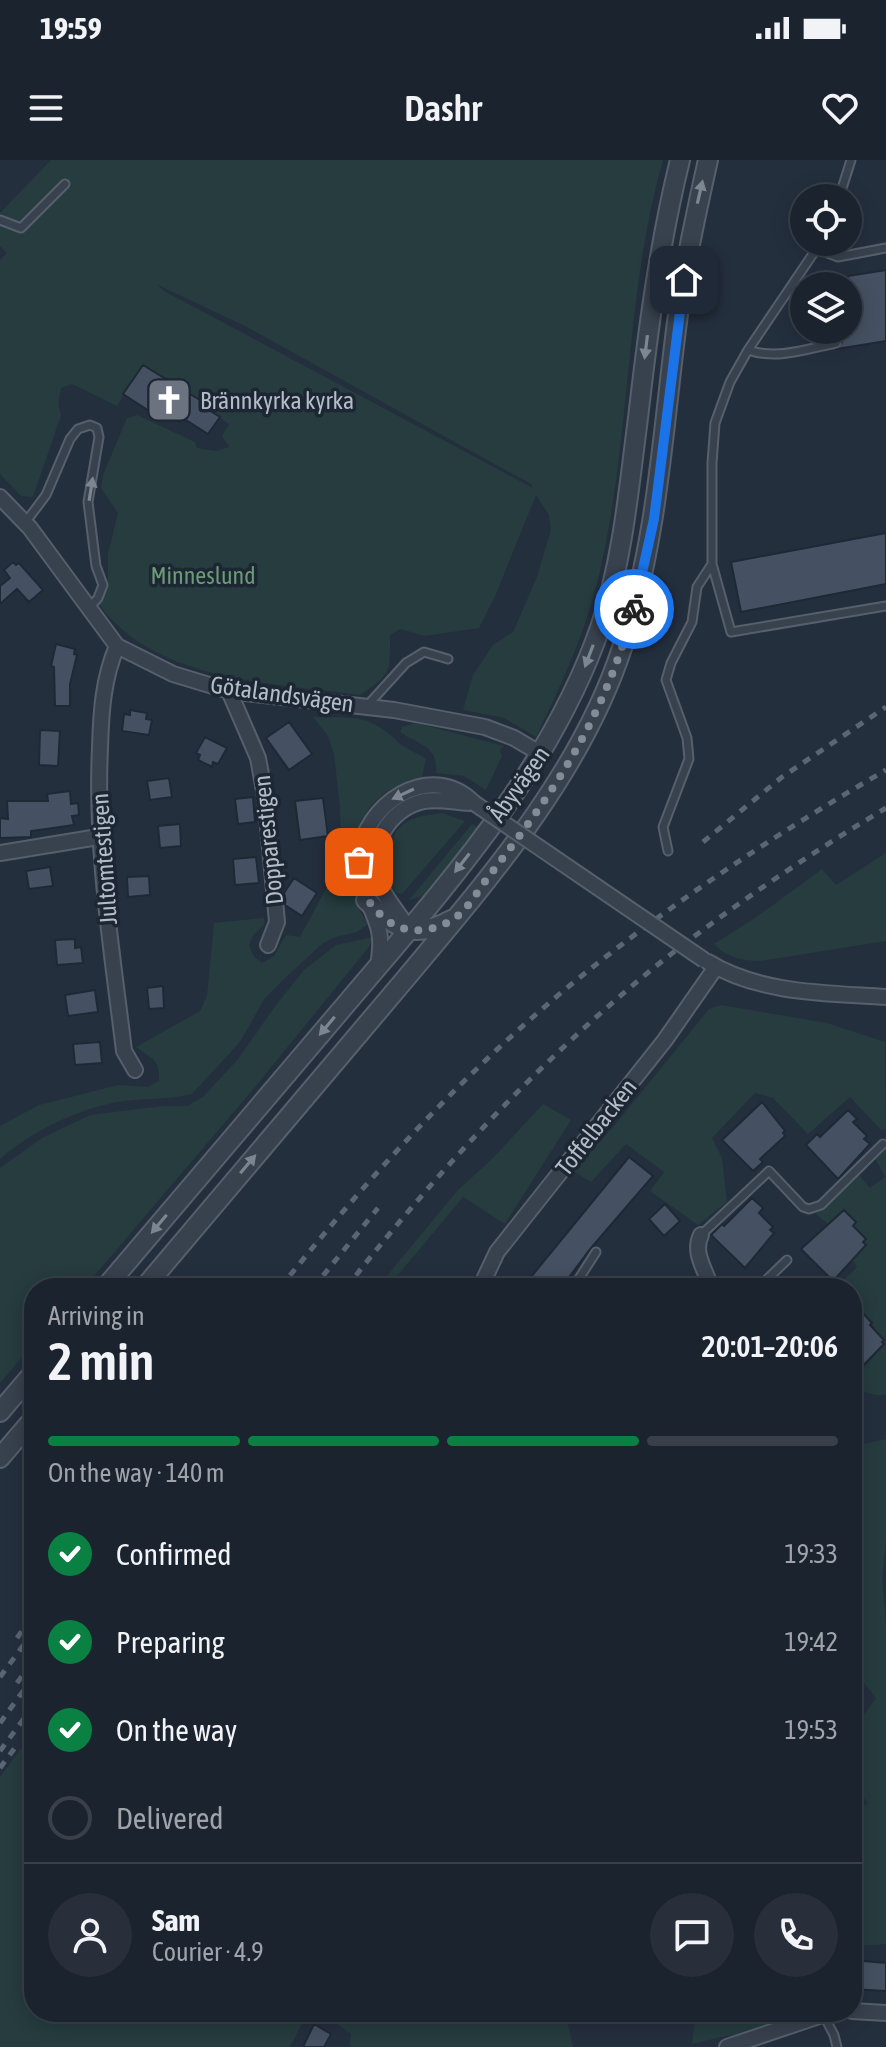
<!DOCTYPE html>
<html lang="en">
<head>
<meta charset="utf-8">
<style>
  :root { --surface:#1b232e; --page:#282f3a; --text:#f1f3f6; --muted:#a0a4aa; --line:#39404a; --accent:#0b8043 }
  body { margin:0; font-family:"Asap Condensed",sans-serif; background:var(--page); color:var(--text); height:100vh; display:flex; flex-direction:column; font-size:30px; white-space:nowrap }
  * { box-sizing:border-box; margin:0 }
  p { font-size:26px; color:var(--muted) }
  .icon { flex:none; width:44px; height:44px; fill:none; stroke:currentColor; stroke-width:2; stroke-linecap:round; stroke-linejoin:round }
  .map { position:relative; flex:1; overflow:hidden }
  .details { position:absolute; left:24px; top:1118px; width:838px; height:744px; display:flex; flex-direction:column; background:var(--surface); border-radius:32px; box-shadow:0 4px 20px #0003,0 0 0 2px var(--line) }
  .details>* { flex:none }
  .controls { position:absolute; left:790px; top:24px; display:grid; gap:16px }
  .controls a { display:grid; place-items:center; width:72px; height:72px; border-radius:50%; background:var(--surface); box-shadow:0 4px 20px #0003,0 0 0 2px var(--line); font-size:40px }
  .pin { position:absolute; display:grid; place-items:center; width:68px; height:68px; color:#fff; margin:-34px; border-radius:16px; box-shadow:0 4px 12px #0006 }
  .courier { position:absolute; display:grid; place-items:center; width:80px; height:80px; margin:-40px; border:6px solid #1a73e8; border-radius:50%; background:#fff; color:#222; box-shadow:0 2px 10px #0007 }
  .headline em { font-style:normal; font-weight:600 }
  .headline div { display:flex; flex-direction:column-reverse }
  .headline { display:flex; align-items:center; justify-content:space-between; height:136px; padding:0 24px }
  h1 { font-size:52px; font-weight:600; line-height:60px }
  .bar { display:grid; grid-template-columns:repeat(4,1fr); gap:12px 8px; align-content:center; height:96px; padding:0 24px }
  .bar i { height:10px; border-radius:6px; background:var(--line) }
  .bar .active { background:var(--accent) }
  .bar p { grid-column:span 4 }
  .line { display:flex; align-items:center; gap:20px; padding:0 24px; border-top:2px solid var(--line) }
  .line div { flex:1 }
  .round { display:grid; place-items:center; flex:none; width:84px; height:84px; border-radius:42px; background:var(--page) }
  ol { padding:0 24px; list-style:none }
  li { display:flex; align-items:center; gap:24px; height:88px }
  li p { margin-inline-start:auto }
  li .icon { padding:8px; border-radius:50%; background:var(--accent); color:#fff; stroke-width:4 }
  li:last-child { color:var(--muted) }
  li i { width:44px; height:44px; border:4px solid var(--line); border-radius:50% }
  .status { display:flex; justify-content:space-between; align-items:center; height:56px; padding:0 40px; background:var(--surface); direction:ltr }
  .status svg { height:22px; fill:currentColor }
  header { display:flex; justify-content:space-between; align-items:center; height:104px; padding:0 24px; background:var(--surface); font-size:36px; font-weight:600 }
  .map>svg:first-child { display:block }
</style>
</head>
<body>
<div class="status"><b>19:59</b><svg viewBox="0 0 49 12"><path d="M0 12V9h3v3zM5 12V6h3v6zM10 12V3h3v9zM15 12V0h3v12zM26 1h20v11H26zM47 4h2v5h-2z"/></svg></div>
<header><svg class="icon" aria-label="menu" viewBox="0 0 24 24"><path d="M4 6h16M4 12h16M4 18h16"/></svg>Dashr<svg class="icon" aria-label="heart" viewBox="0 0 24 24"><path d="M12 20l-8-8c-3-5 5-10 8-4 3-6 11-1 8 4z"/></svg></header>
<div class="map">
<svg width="886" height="1887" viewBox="0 0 886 1887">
  <rect width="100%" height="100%" fill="#242f3e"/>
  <path fill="#263c3f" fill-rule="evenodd" d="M51,0h612c-40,140 -31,290 -68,431 -14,52 -36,98 -59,146l-32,-19 -41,-8 10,-35 20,-30 20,-13 24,-55 14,-47 -2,-15 -13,-20 -40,99 -17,34 -54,8 -25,-7 -10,6c0,37 2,39 -30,60 -86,-12 -206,-13 -261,-91l9,-24v-26l10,-41 -17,-25 2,-13 24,-57 10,-3 58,27 2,6 19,3 13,-4 -7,-11 7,-12 -25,-17 -2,-5 -60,-36 -25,40 -45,-22 -11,4 -3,15 3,12 -28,82 -12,-1 -21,-22v-214l7,-7 -7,-7v-33zM156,124l89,42 286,158 2,4 -367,-196z
    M313,557c40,1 56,-4 86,26 7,6 19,10 27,16l-5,22c-11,2 -26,5 -36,12 -41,30 -45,93 -17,131l-11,8 -21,5 -13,6 -39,36 -19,19 -25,44 -48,52c-24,6 -50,4 -75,8 -41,8 -85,29 -117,57v-33l39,-21 79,-20 30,2 11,-6c1,-22 -7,-22 -23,-34l64,-36 7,-15 7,-73 50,-5v7l-10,9 -5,11 4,10 9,8 12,-7 12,-21 14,2 42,-78 -2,-51 -6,-54 -6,-18z
    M416,563l88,23 -4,4 2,6 -16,34 -22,-14 -28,-3c2,-28 -16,-27 -36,-41l2,-5z
    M442,653l23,8 -63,73 -6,-1c-16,-22 -12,-59 14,-73 10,-5 21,-5 32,-7z
    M472,664l9,5 -52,61 -7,6 -13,4z
    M886,693v88l-125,20c-18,0 -35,-4 -47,-17l41,-26 67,-49 14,16z
    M373,777l-4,10 -114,140 -171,201h-50v56l-34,39v-215l42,-30 48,-23 72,-9h25l16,-9 35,-38 38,-54 28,-35 32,-25z
    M721,845l106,18 58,19 1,87 -5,1 -31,-33 -42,37 -35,-36 -18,-5 -43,45 10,20 5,44 -29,23 -48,-34 14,-19 -38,-28 -35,38 -18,-11 41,-45 95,-117z
    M543,944l28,16 -66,104 -42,-27 -76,91h-10l80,-97 36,-33z
    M886,987v248c-13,1 -23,-3 -34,-11v-3l32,-36 -2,-3 2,-2 -23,-29 -9,9v-32h-16l21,-21 -5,-8 14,-14 -3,-3 3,-3 -13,-13 -24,-1 -13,-11 42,-40 12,14 15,-11 -11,-21z
    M886,1279v103l-4,39 4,42v321l-28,2 -6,-2v-128l16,-13 -16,-20v-51l24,-34 -24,-30v-221z
    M34,1571v281h274l-18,35h-290v-270z
    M321,1852h244l8,35h-223l1,-13z
    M696,1852h99l-33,22 -36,2 -34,8z"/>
  <path fill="#455162" stroke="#1f2835" stroke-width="2" d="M886,110v71l-49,8 5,-7 -2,-4 -6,-1 -1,-7h15v-54z
    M143,205l60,37 1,5 16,10 -12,17 -41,-26 -7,10 -37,-24z
    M886,373v51l-145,28 -10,-50z
    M13,402l3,3 3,-2 24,27 -14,12 -12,-13 -17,15v-18l10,-8 -6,-8z
    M56,484l19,5 -1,5 3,1 -7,29v22h-15l-1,-39 -3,-1z
    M130,550l17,3 -1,6 6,1 -3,15 -27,-4 2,-17 6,1z
    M289,562l23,32 -23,16 -23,-32z
    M40,570l20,1 -2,35 -19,-1z
    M205,577l22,11 -9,16 -5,-2 -1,5 -14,-7 2,-5 -4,-2z
    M169,618l3,19 -22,3 -3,-19z
    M70,631l1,13 7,-1 1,12 -7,1 2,9 -43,6v6l-31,1v-20l8,1 -1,-18h41l-1,-7z
    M253,637l2,25 -17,2 -3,-25z
    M323,638l5,38 -28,4 -5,-39z
    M180,664l1,22 -21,2 -2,-22z
    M256,697l3,26 -24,2 -2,-26z
    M50,707l3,19 -24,3 -3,-18z
    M149,716l1,19 -22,2 -1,-20z
    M294,718l23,15 -15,23 -17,-11 -1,-12z
    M75,779v9l6,-1 2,16 -26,2 -2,-25z
    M163,826l1,22 -15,1 -2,-21z
    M95,830l3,22 -30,4 -3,-21z
    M100,882l2,21 -27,2 -2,-21z
    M762,942l23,29 -2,2 2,3 -25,23 3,3 -10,9 -31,-31z
    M848,950l9,9 -4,3 14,14 -3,3 6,5 -32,35 -32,-34 11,-11 3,3z
    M629,997l24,19 -62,72 -30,40h-39z
    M752,1038l11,10 -4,5 14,14 -3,3 4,3 -29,35 -34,-33 11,-11 2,2z
    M665,1044l15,17 -16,15 -15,-17z
    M844,1050l12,12 -3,4 13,13 -3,3 3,3 -33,36 -32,-32z
    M861,1151l11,12 -2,2 14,15 -2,2 2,2 -32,33v-57z
    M852,1800l34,3v28l-34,-2z
    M314,1864l17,10 -7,13h-21z"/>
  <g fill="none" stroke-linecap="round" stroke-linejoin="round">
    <g stroke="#565f6c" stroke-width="11">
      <path id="service" d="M839,38l12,-38
        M0,60l21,8 44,-44
        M821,82l-73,108 -18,32 -15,41 -3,40v101l19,68 155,-26
        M817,89l21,8 48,-9
        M748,190c29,10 59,-1 88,-7
        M25,363l21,-28 24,-56 8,-10 12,-4 7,3 2,9 -11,65 8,64 7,19 -5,13 -9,10
        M366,547l40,-44 18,-11 24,7
        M668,691l-5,-24 26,-68 -2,-21 -21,-58 5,-17 21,-41 5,-35 15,-23
        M701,1075l68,-64 34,36 6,2 12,-4 62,-61
        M573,1128l23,-36
        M758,1128l29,-28
        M823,1854l11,21 3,12"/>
    </g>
    <g stroke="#565f6c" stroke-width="18">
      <path id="minor" d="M0,337l30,31 87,118 56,28 56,17 165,19 91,17 29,11 27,16
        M117,486c-14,33 -16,66 -17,102 -5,102 12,202 24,303l11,19
        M229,531l29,67 7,38 12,126 -9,23
        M0,693l98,-16
        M409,770c-9,-16 -23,-30 -30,-47 -14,-34 10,-75 45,-82 17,-3 33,2 50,2
        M708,802c52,32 119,31 178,35
        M378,807c2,-14 4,-30 -1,-43 -8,-25 -19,-37 -18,-65 3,-55 72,-100 115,-56
        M701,1075c-9,18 5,35 10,53
        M480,1128l17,-36 168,-212 51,-73
        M852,1851l34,2
        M727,1887l104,-35"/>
    </g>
    <g stroke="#565f6c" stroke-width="22">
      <path id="tertiary" d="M366,740c27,27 48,41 85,20
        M105,1128c81,-95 161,-190 242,-285 98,-116 204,-232 254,-378 22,-67 28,-138 37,-207 10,-87 21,-173 42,-258
        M144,1128c86,-101 172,-202 257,-304 85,-102 179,-208 221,-336 37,-111 41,-226 57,-341 7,-49 18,-98 29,-147
        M0,1252l34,-40
        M0,1298l34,-40"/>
    </g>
    <use href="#service" stroke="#38414e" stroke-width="7"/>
    <use href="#minor" stroke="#38414e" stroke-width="14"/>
    <use href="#tertiary" stroke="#38414e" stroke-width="18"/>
    <path stroke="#5a6575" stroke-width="5" stroke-dasharray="8 8" stroke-linecap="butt" d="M703,682l79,-65 104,-70
      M280,1128c89,-112 188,-220 299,-310 97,-78 200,-146 307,-208
      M313,1128l65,-80
      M346,1128c93,-119 197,-231 315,-326 71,-56 147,-107 225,-154
      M17,1478l17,-24
      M0,1517l34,-46
      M17,1523l17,-23
      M0,1563l34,-47
      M0,1591l34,-46
      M0,1608l17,-23"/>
    <g stroke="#565f6c" stroke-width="18" stroke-linecap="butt">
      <path id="minor-bridge" d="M474,643l230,157"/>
    </g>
    <use href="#minor-bridge" stroke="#38414e" stroke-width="14"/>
  </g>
  <defs><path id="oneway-solid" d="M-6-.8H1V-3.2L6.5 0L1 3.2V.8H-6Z" transform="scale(2)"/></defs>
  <g fill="#7c8592">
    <use href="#oneway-solid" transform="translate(700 32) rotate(-77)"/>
    <use href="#oneway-solid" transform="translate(646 187) rotate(97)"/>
    <use href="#oneway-solid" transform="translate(91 329) rotate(-81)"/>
    <use href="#oneway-solid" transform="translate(589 496) rotate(111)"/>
    <use href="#oneway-solid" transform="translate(403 634) rotate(155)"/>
    <use href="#oneway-solid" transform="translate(462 703) rotate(128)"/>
    <use href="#oneway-solid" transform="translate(327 866) rotate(130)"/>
    <use href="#oneway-solid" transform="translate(248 1004) rotate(-50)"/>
    <use href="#oneway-solid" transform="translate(159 1064) rotate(130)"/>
  </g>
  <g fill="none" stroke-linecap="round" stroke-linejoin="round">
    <path stroke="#828b98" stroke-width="8" stroke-dasharray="0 14.4" d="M359,702c0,27 9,45 32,61 19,12 46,8 64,-5 13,-9 24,-29 34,-42 41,-53 81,-108 109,-169 15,-32 26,-64 36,-98"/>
    <path stroke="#1a73e8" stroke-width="10" d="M634,449l20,-90 30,-239"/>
  </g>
  <defs>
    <g id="church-square" transform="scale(2.3)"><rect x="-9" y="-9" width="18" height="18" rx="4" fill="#6b7280" stroke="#1d2633"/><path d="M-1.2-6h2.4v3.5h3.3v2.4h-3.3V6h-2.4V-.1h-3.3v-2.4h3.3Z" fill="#fff"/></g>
  </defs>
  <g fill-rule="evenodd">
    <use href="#church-square" x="169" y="240"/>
  </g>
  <g text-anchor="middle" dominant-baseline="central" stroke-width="7" stroke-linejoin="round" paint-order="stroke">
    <g font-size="24" fill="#b4bcc9" stroke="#1d2633" text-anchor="start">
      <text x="200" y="240">Brännkyrka kyrka</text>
    </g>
    <g font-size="24" fill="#6b9a76" stroke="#1d2633">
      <text x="203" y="415">Minneslund</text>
    </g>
    <g font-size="24" fill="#b4bcc9" stroke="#1d2633">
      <text transform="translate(282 534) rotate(8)">Götalandsvägen</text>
      <text transform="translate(519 624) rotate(-55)">Åbyvägen</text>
      <text transform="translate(268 680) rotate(-96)">Dopparestigen</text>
      <text transform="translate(104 699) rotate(-94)">Jultomtestigen</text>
      <text transform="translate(596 967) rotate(-52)">Toffelbacken</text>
    </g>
  </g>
</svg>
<div class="controls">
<a><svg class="icon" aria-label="locate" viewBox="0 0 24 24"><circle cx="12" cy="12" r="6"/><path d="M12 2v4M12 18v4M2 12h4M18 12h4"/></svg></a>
<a><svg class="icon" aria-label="layers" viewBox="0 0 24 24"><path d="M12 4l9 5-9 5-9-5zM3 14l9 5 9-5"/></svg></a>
</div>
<div class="pin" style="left:359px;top:702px;background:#ea580c"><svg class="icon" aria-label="bag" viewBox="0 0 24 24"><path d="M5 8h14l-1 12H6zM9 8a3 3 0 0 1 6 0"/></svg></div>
<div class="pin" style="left:684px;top:120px;background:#1f2937"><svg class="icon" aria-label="home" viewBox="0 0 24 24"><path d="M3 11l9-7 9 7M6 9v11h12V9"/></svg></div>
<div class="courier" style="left:634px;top:449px"><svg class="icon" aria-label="bike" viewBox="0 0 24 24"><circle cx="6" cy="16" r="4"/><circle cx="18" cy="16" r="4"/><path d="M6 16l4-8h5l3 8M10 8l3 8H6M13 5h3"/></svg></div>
<section class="details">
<div class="headline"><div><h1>2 min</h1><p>Arriving in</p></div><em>20:01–20:06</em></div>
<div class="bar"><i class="active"></i><i class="active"></i><i class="active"></i><i></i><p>On the way · 140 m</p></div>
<ol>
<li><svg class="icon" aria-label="check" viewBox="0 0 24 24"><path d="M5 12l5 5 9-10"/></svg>Confirmed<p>19:33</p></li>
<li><svg class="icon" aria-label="check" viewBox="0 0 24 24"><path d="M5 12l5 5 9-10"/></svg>Preparing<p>19:42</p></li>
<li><svg class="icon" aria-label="check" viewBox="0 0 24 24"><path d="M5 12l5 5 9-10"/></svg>On the way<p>19:53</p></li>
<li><i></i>Delivered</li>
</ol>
<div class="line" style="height:144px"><a class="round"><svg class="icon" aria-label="person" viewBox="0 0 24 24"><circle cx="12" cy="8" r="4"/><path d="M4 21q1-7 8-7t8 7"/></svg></a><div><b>Sam</b><p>Courier · 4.9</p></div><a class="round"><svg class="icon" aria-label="chat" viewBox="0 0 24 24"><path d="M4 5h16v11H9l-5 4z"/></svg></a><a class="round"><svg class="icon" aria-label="phone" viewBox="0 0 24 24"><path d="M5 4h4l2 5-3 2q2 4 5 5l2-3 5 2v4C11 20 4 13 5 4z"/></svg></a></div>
</section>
</div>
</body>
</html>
